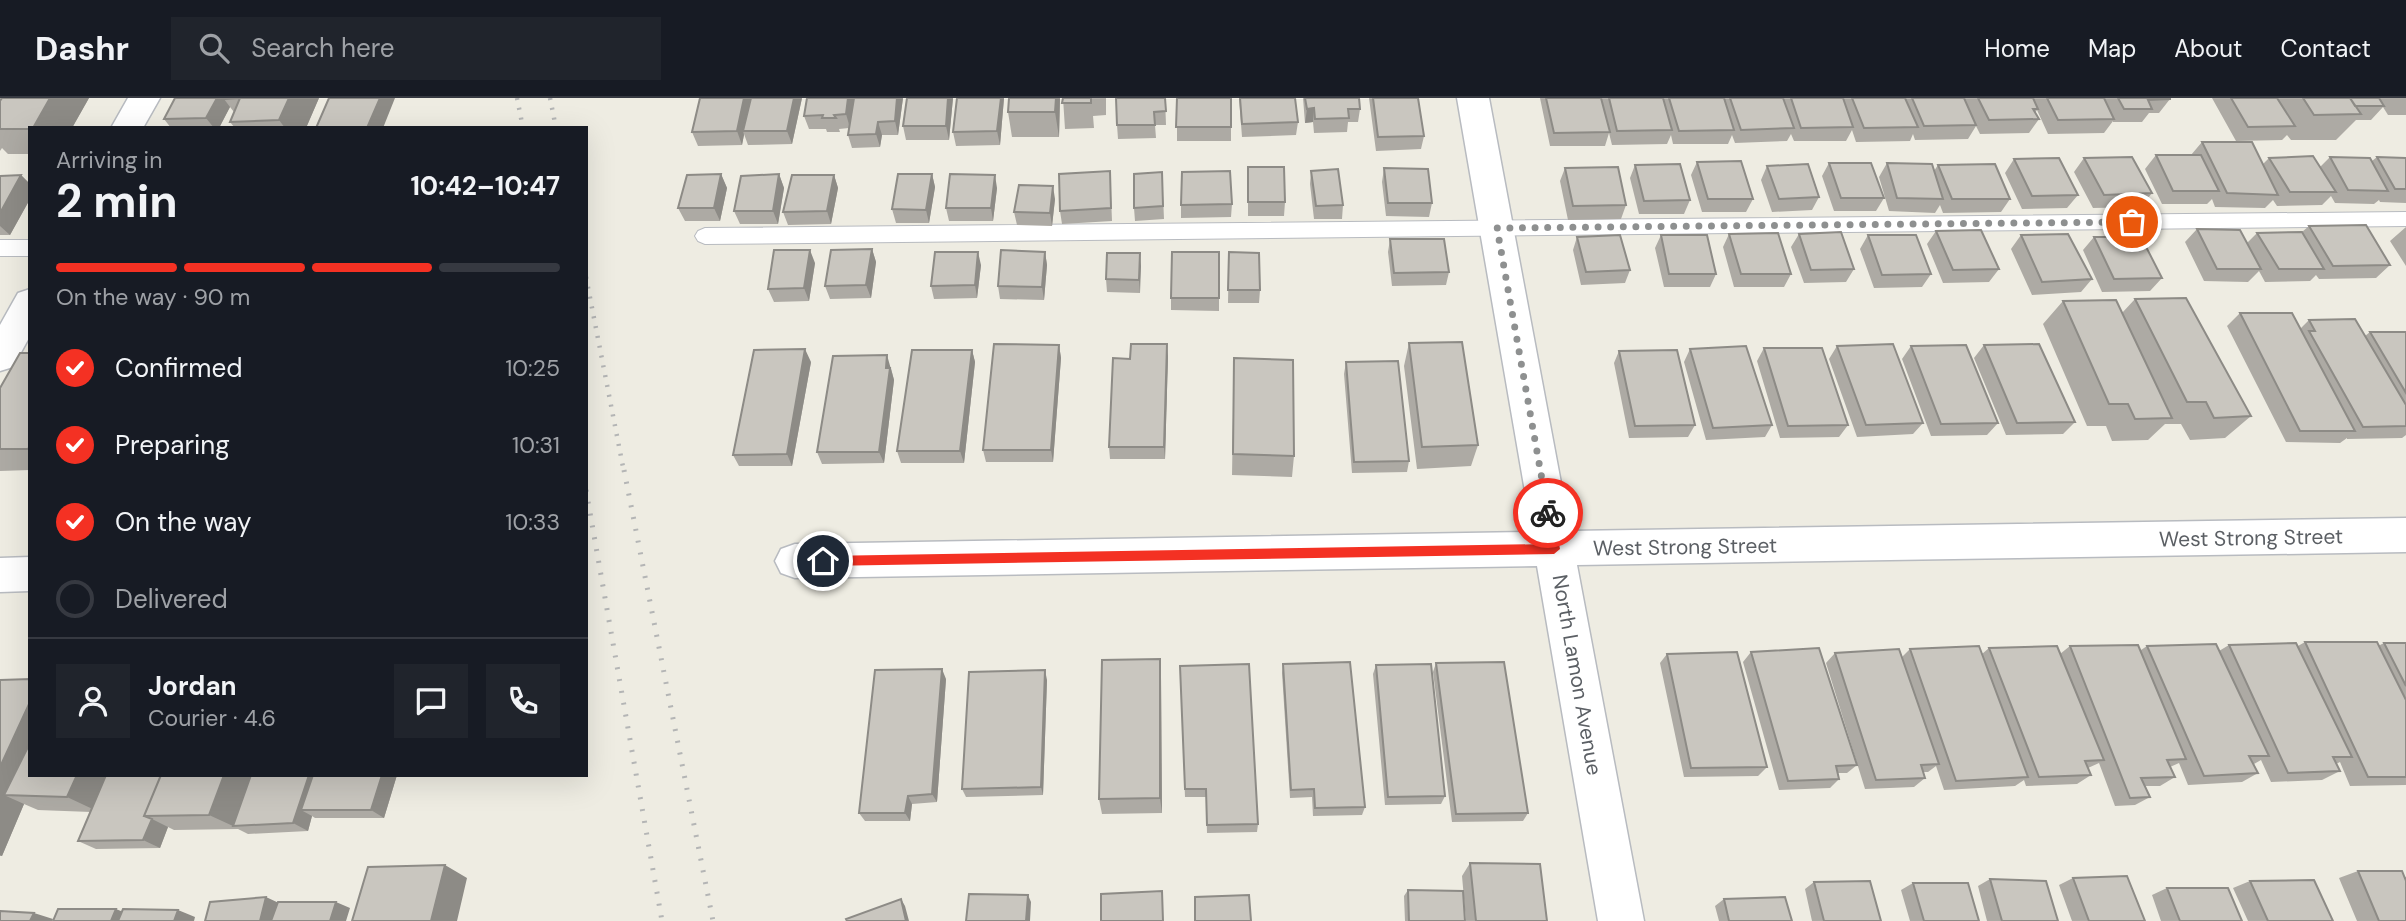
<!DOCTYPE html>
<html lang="en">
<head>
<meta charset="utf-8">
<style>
  :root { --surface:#171b24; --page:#20242c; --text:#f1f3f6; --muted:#9ea1a6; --line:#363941; --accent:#f43123 }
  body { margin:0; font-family:"DM Sans",sans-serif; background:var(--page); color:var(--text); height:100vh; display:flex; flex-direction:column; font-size:26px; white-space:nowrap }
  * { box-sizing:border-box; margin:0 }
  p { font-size:23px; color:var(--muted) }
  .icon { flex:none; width:38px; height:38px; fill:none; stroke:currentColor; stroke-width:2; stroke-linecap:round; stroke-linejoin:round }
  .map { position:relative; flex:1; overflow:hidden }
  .side { position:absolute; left:28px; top:28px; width:560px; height:651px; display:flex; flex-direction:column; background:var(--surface); border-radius:0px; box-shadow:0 7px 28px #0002 }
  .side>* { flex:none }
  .pin { position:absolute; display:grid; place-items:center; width:60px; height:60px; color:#fff; margin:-30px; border:4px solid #fff; border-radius:50%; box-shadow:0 2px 7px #0007 }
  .courier { position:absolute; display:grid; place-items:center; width:70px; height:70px; margin:-35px; border:5px solid #f43123; border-radius:50%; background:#fff; color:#222; box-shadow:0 2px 9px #0007 }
  .head em { font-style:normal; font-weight:700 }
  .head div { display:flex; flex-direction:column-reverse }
  .head { display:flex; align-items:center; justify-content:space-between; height:119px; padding:0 28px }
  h1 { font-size:46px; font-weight:700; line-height:52px }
  .bar { display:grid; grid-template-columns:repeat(4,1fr); gap:10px 7px; align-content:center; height:84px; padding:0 28px }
  .bar i { height:9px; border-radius:5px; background:var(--line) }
  .bar .selected { background:var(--accent) }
  .bar p { grid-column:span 4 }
  .line { display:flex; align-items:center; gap:18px; padding:0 28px; border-top:2px solid var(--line) }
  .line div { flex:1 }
  .round { display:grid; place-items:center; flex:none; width:74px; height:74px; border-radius:0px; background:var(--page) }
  ol { padding:0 28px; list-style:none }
  li { display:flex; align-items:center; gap:21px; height:77px }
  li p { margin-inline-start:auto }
  li .icon { padding:7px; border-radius:50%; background:var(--accent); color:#fff; stroke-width:4 }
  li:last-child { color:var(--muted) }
  li i { width:38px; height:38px; border:4px solid var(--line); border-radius:50% }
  header { display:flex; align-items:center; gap:42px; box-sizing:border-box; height:98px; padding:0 35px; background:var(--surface); border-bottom:2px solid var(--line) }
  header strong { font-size:33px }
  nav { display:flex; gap:38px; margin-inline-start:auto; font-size:24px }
  .search { width:490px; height:63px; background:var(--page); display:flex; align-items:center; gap:18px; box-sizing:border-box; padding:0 24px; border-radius:0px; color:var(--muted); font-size:26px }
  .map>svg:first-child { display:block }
</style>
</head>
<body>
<header>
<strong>Dashr</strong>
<div class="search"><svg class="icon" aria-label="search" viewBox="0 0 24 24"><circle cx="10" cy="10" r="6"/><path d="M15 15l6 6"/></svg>Search here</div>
<nav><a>Home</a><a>Map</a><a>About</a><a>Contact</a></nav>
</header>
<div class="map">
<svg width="2406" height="823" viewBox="0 0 2406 823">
  <rect width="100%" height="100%" fill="#eeece2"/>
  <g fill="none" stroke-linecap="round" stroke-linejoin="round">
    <g stroke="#b8bbc0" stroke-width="2">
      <path id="lane" d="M2406,114v14l-1701,18 -7,-3 -3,-5 3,-5 7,-3z
        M0,142h30v16h-30z"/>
    </g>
    <g stroke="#b8bbc0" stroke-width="3">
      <path id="street" d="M128,0h32l-17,30h-32z
        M1457,0h32l81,433 836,-13v34l-829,13 67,356h-46l-61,-355 -742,12 -14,-5 -6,-12 6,-12 14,-5 737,-12z
        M30,191v47l-17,31 -13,4v-46l18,-32z
        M30,459v34l-30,1v-34z"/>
    </g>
    <use href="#lane" fill="#fff" fill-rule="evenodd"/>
    <use href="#street" fill="#fff" fill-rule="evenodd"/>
    <path stroke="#b4b5b5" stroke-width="4.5" stroke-dasharray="2 8" stroke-linecap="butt" d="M517,0l6,30
      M550,0l6,30
      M586,179l38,195"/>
    <path stroke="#b4b5b5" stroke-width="5" stroke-dasharray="2 10" stroke-linecap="butt" d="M624,372l89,451
      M586,392l76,431"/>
  </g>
  <path fill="#adaaa4" d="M0,0h89l-17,30h-42v26h-22l-6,-6 -2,3z
    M175,0h144l-13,30h-71l-5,-6 4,-10 -4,-5 -11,21h-48l-7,-9z
    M700,0h102l-10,46 -44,1 -4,-11 -2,11 -44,1 -6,-14z
    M903,0l-5,37h-16l-2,12 -28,1 -4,-13 1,-7 -10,1 1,3h-13l-1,-3h-17l-5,-13z
    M907,0h46l-4,42h-43l-3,-14z
    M957,0h47l-4,47 -44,1 -3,-14z
    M1009,0h51l-1,39h-47l-4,-25z
    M1063,0h43v17l-13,1 1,12 -29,1z
    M1165,0l1,27h-11l1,13 -38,1 -1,-14z
    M1177,0h54v43h-54z
    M1239,0h56l3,24 -2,13 -54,2z
    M1303,0h56l1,11 -2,13h-10l-1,10 -33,1 -1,-11 -8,1z
    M1369,0h49l6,38 -3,13 -45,2z
    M1540,0h630v1l-11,14h-10l-7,9h-29v-1l-9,12 -56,1 -11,-24 -2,3 4,6 -10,14 -49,1 -4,-8 -8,13 -53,1 -2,-6 -3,7 -54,1 -4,-12 -6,11h-52l-3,-7 -4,7 -52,2 -3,-8 -4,9h-55l-2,-9 -4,9 -55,1 -3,-12 -4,13h-55z
    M2212,0h194v17h-18l-5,-8 -12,13h-15l-20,20h-45l-4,-5 -5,5 -46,1z
    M2202,44l61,22 6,-6 51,9 10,-10 42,4 5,-4 29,1v45l-26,-1 -1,-2 -5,4 -39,-1 -4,-7 -9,9 -45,1 -4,-6 -8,8 -50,-1 -3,-8 -5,5h-45l-17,-35 11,-14h35z
    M2084,60l68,35 -11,14 -48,1 -19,-36z
    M2014,61l64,36 -11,13 -45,1 -17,-36z
    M1697,64l56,37 -7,13h-44l-11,-37z
    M1829,65l55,35 -8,13h-42l-12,-35z
    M1887,65l47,8 4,-6 72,34 -9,13 -58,1 -3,-8 -5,8 -46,-2 -10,-34z
    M1635,67l55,35 -6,14h-45l-9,-36z
    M1767,68l52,31 -7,13 -40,2 -11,-32z
    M1248,69l37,35 -1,14h-36z
    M1384,70l48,35 -3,14 -43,-1 -4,-34z
    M1565,70l61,37 -5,14 -53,1 -8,-39z
    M1110,73l2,50 -50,3 -2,-13z
    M1311,73l32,34 -1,14h-28l-4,-35z
    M1162,74l2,47 -29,2 -1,-13z
    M721,76l6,14 -7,33h-35l-7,-13z
    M779,76l5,14 -6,36h-38l-6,-13z
    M932,76l3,13 -6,36h-33l-4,-14z
    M21,77l9,9v15l-20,36h-10v-59z
    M834,77l4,13 -7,36 -43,1 -5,-13z
    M997,90l-4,33h-44l-3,-13z
    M1055,101l-3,27 -35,-1 -3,-13z
    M1232,106l-1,13 -50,1v-13z
    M2309,128l81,39 -14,13 -57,1 -3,-4 -6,6 -45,1 -6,-11 -11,11 -44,-1 -19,-39 12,-13 50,14 10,-10 45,-1z
    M2406,129v39l-16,-25z
    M1936,133l63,38 -10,13 -46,1 -16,-39z
    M1729,136l62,40 -7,13h-50l-11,-40z
    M1799,136l55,35 -8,13 -42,1 -13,-36z
    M1661,137l55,39 -6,13h-46l-9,-39z
    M1868,137l63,39 -9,13 -48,1 -14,-39z
    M2021,137l71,44 -11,13 -49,3 -21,-46z
    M1577,139l53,33 -5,13 -44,2 -8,-35z
    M2094,139l68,41 -12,13 -48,1 -19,-42z
    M1390,141l59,33 -3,13 -54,1 -4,-34z
    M872,151l4,13 -5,36 -41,1 -5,-13z
    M1045,154l2,13 -3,35 -44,-1 -2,-13z
    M1219,154v59l-48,-1v-12z
    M1229,154l31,38 -1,13h-31z
    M1140,155v40l-33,-1 -1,-13z
    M815,165l-6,38 -35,1 -6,-13z
    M981,167l-4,33 -43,1 -3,-13z
    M2135,201l116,117 -26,22 -35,2 -9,-16h-16l-17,16 -36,1 -6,-15h-19l-44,-102 20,-23 59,12z
    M2240,215l60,16 9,-9 56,16 5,-4h36v103l-4,3 -55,1v-1l-7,5 -54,-1 -59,-116z
    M1409,245l69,102 -7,21 -54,3 -13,-103z
    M1059,247l2,13 -8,104h-67l-3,-12z
    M1984,247l91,77 -12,12 -57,1 -32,-77z
    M1837,248l86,77 -10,11 -56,3 -28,-78z
    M1911,248l87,77 -11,12 -56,1 -29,-77z
    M1764,250l84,77 -9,12 -59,1 -23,-77z
    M1690,251l82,76 -7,12 -59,3 -22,-78z
    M972,252l3,12 -11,101h-63l-4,-12z
    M1619,253l76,74 -7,12 -59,1 -15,-75z
    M30,255v117l-30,1v-83z
    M1168,258l-3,103h-55l-1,-12 21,-88z
    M1234,261l60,97 -2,21 -60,-2z
    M811,264l-19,104h-53l-6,-11z
    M1346,264l63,99 -2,11 -55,1 -8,-99z
    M891,270l3,12 -10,83 -62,1 -5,-12z
    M2305,544l73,4 6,-3h22v142l-56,1 -10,-24 -4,2 4,7 -18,9 -51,2 -10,-22 -7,4 4,9 -16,9 -54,3 -9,-22 -9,4 5,10 -15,9h-15l5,11 -15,8 -20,1 -16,-43 -11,5 3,7 -14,9 -51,2 -2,-6 -9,6 -71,4 -8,-24 -8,6h-5l2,6 -11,9 -49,2 -39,-126 9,-10 67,4 8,-8 72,5 7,-6 71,6 10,-8 71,4 6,-4 72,5 10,-6 69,1z
    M1751,554l106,113 -10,8h-9l1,6 -9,9 -51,2 -36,-128z
    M1667,556l100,113 -9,9 -74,1 -24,-114z
    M1160,561l1,18 1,136 -60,1 -3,-15z
    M1436,565l92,150 -5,8 -71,1 -19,-150z
    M1283,566l82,143 -3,8 -49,1 -1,-19 -22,1 -8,-125z
    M1376,567l69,131 -4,8 -56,1 -12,-131z
    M1180,568l78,158 -1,8 -50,1 -1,-36h-21z
    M946,581l-9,123 -25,2 -2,17h-45l-6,-8z
    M0,582l30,95h367l-13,43h-69l-3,-2 -4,15 -60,3 -10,-5 -64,1 -6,-3 -8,21 -64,1 -18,-8 13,-29 -53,-2 -14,-6 -22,52h-2z
    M1047,582l-4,115 -77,2 -4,-8z
    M1470,765l77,58h-81l-4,-45z
    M2358,773l48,6v44h-49l-18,-43z
    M2073,780l72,43h-73l-13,-36z
    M1990,781l68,42h-71l-9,-35z
    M2250,783l83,40h-85l-15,-33z
    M1814,784l67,39h-69l-7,-32z
    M1913,785l66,38h-69l-9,-31z
    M2167,790l75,33h-81l-9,-26z
    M1408,792l57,31h-60l-1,-25z
    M1724,801l68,22h-73l-4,-15z"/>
  <path fill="#8d8b86" d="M50,0h39l-17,30h-39z
    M217,0h18l-11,1 6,8 -11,21h-5l-8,-10z
    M289,0h30l-13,30h-21l-6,-8z
    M380,0h15l-12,30h-16z
    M744,0h8l-9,33 1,4 -2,10 -5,-14z
    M794,0h8l-10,46 -5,-13z
    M848,0h6l-4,30 -4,-14z
    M897,0h6l-5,37 -3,-14z
    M948,0h5l-4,42 -3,-14z
    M1001,0h3l-4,47 -3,-14z
    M1056,0h4l-1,39 -4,-25z
    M1314,10l-1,14 -8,1 2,-14z
    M878,24l4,13 -2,12 -4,-13z
    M721,76l6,14 -7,33 -6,-13z
    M779,76l5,14 -6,36 -5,-13z
    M932,76l3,13 -6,36 -3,-13z
    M21,77l9,9v15l-20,36 -10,-9v-13z
    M834,77l4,13 -7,36 -4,-13z
    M995,77l2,13 -4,33 -2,-13z
    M1053,88l2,13 -3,27 -2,-13z
    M872,151l4,13 -5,36 -5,-13z
    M810,152l5,13 -6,38 -5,-13z
    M978,154l3,13 -4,33 -2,-13z
    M1045,154l2,13 -3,35 -2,-13z
    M1140,155l1,13 -1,27 -1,-13z
    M1167,246l1,12 -3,103 -1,-12z
    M1059,247l2,13 -8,104 -2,-12z
    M805,251l6,13 -19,104 -5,-12z
    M972,252l3,12 -11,101 -4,-12z
    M887,257l7,25 -10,83 -5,-11z
    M1160,561l1,18 1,136 -2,-15z
    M942,571l4,10 -9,123 -5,-8z
    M1045,572l2,10 -4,115 -2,-8z
    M30,604v73l-26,20 20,9 -22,52 -2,-1v-88z
    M77,677h39l-17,37 -32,-15z
    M224,677h33l-24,51 -24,-11z
    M309,677h17l-25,35 11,6 -4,15 -15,-8z
    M382,677h15l-13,43 -13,-8z
    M908,698l4,8 -2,17 -5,-8z
    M152,721l16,8 -8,21 -17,-8z
    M445,767l22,13 -10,43h-26z
    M1028,797l3,7 -1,19h-4z
    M266,799l15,7 -4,17h-17z
    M901,801l4,7 4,15h-3z
    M336,804l14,6 -4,13h-16z
    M116,811l17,7 -2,5h-20z
    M178,812l17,7 -1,4h-20z
    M34,815l19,6 -1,2h-22z"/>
  <path fill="#c9c6bf" stroke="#8d8b86" stroke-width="2" d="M2,0h48l-17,30h-3v1h-30v-28z
    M175,0h42l-11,20 -42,1z
    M225,0h64l-10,22 -49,2 10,-24 -16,1z
    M329,0h51l-13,30h-51z
    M700,0h44l-7,33 -45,1z
    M751,0h43l-7,33h-44z
    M807,0h41l-2,16 -12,1 2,3h-14l1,-3 -19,1z
    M854,0h43l-2,23 -17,1 -2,12 -28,1z
    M907,0h41l-2,28h-43z
    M957,0h44l-4,33 -44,1z
    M1009,0h47l-1,14h-47z
    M1063,0h28v5h-29z
    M1116,0h49l1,13 -12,1 1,13h-38z
    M1177,0h54v29h-55z
    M1240,0h55l3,24 -56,2z
    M1305,0h54l1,11h-12l1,9 -34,1 -1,-11 -7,1z
    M1373,0h45l6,38 -46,1z
    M1546,0h55l9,34 -56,1z
    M1609,0h54l9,32 -55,1z
    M1669,0h55l10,32 -55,1z
    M1730,0h53l11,30 -53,2z
    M1791,0h52l10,29 -52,1z
    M1852,0h53l13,29 -54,1z
    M1912,0h52l12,27 -52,1z
    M1978,0h55l5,11h-5l6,10 -50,1z
    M2047,0h57l10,21 -56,1z
    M2118,0h52v1l-22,1 4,9h-28z
    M2231,0h46l18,28 -47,1z
    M2303,0h47l11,16 -47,1z
    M2350,0h29l5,8h-29z
    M2202,44h50l26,53 -51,-2z
    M2156,57h45l18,36h-46z
    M2313,58l23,36h-46l-21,-34z
    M2132,59l20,36 -48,2 -20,-37z
    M2330,59l40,1 18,33 -40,-1z
    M2377,59l29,1v31h-11z
    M2059,60l19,37 -46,1 -18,-37z
    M1741,63l12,38h-45l-11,-37z
    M1829,65h42l13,35h-43z
    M1887,65l45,1 11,35 -46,-1z
    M1680,66l10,36 -46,1 -9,-36z
    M1808,66l11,33 -40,2 -12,-33z
    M1995,66l15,35h-58l-14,-34z
    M1248,69h36l1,35h-37z
    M1618,69l8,38 -53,1 -8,-38z
    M1384,70l44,1 4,34h-44z
    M1338,71l5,36 -27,1 -5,-35z
    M1110,73l1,37 -51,3 -1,-37z
    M1230,73l2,33 -51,1 1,-33z
    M1162,74l1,34 -29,2v-34z
    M721,76l-7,34h-36l9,-33z
    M779,76l-6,37h-39l7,-35z
    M898,76h34l-6,36 -34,-1z
    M950,76l45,1 -4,33h-45z
    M21,77l-21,38v-37z
    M792,77h42l-7,36 -44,1z
    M1019,87l34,1 -3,27 -36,-1z
    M2366,127l24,40 -57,1 -24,-40z
    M2197,131l43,1 21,39h-44z
    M1981,132l18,39 -46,1 -17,-39z
    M1841,134l13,37 -43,1 -12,-36z
    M2302,134l22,37h-45l-22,-36z
    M1778,135l13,41h-50l-12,-40z
    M2068,136l24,45 -50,3 -21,-47z
    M1620,137l10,35 -44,2 -9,-35z
    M1661,137h46l9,39h-47z
    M1868,137h48l15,39 -49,1z
    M2094,139h47l21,41 -48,1z
    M1390,141h54l5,33 -55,1z
    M872,151l-6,36 -41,1 6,-36z
    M774,152h36l-6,38 -36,1z
    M1001,152l44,2 -3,35 -44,-1z
    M935,154h43l-3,33 -44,1z
    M1172,154h47v46h-48z
    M1229,154l30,1 1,37h-32z
    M1107,155h33l-1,27 -33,-1z
    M2186,200l65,118 -37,2 -8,-16h-19l-52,-103z
    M2116,202l56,118 -37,1 -7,-15h-19l-46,-103z
    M2240,215h52l63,118h-55z
    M2355,221l51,86v21l-43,1 -54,-96h6l-6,-11z
    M2370,234h36v61z
    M1462,244l16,103 -56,2 -13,-104z
    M994,246l65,1 -8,105h-68z
    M1131,246h36l-3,103h-55l4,-89 17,1z
    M1893,246l30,79 -57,2 -29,-79z
    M2039,246l36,78 -58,1 -33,-78z
    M1966,247l32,78 -57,1 -30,-78z
    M1746,248l26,79 -59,3 -23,-79z
    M1764,250h58l26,77 -60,1z
    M805,251l-18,105 -54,1 21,-105z
    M912,252h60l-12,101h-63z
    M1677,252l18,75 -60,1 -16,-75z
    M20,255h10v93l-2,3h-28v-61z
    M887,257l-1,13h4l-11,84h-62l16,-96z
    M1234,260l59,2 1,96 -61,-2z
    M1398,263l11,100 -55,1 -8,-100z
    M2305,544h72l29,58v77h-38z
    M2296,545l56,114h-19l7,14 -52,2 -59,-128z
    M2384,545h22v43z
    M2216,546l53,112h-20l9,17 -54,3 -57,-130z
    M2138,547l48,114 -19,1 8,17 -34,1 9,19 -20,1 -60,-152z
    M1979,548l49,131 -72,4 -46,-132z
    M2057,548l47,114 -19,1 6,14 -52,2 -50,-129z
    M1819,550l38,117 -21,1 3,13 -51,2 -37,-129z
    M1899,551l40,115 -18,1 4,13 -49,2 -41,-127z
    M1737,554l30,115 -76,1 -24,-114z
    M1160,561v139l-61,1 3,-139z
    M1350,564l15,145 -50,1 -1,-19 -23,1 -8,-126z
    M1504,564l24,151 -72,1 -20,-151z
    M1249,566l9,160 -51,1 -1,-36h-21l-5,-123z
    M1431,566l14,132 -57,1 -12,-132z
    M942,571l-10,125 -24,2 -3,17h-46l16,-143z
    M1045,572l-4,117 -79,2 7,-117z
    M30,581v23l-30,65v-87z
    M30,645v32h47l-10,22 -63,-2z
    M106,677h55l-17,41 8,3 -9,21 -65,1z
    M161,677h63l-15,40 -65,1z
    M251,677h58l-16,48 -60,3z
    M313,677h69l-11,35h-70z
    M1470,765l70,1 7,57h-71z
    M445,767l-14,56h-79l16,-54z
    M2358,773h44l4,10v40h-27z
    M2127,778l18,45h-56l-16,-43z
    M1990,781l56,2 12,40h-56z
    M2314,782l19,41h-65l-18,-40z
    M1870,783l11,40h-57l-10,-39z
    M1913,785h55l11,38h-55z
    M2167,790h61l14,33h-62z
    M1408,792l55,1 2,30h-56z
    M1162,793l1,30h-62v-27z
    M969,796l59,1 -2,26h-60z
    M1249,797l2,26h-56v-24z
    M266,799l-6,24h-55l5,-19z
    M1785,799l7,24h-63l-5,-22z
    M901,801l5,22h-59l-1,-2z
    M278,804h58l-6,19h-59z
    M58,811h58l-5,12h-58z
    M123,811l55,1 -4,11h-56z
    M0,813l34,2 -4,8h-30z"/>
  <path fill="#f43123" d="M1548,410l5,5 7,36 -6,5 -731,12 -6,-5 6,-5 724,-12 -5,-31z"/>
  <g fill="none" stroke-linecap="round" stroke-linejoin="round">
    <path stroke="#8e9090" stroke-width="7" stroke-dasharray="0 12.6" d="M1548,415l-51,-285 635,-6"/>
  </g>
  <g text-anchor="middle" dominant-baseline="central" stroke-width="5" stroke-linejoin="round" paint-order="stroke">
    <g font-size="21" fill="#5b5f64" stroke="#fff">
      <text transform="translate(2251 440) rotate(-1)">West Strong Street</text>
      <text transform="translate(1685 449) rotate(-1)">West Strong Street</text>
      <text transform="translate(1577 577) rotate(80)">North Lamon Avenue</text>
    </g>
  </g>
</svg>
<div class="pin" style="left:2132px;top:124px;background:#ea580c"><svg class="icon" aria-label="bag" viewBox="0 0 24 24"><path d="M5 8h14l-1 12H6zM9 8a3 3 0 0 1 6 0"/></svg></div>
<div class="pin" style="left:823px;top:463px;background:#1f2937"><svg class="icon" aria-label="home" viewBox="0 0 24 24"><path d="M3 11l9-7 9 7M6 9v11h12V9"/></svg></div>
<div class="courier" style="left:1548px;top:415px"><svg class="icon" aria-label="bike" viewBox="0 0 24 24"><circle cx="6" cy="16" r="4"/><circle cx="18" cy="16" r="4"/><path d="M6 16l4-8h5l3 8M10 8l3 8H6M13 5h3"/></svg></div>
<section class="side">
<div class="head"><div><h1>2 min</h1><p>Arriving in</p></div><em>10:42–10:47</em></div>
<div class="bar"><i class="selected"></i><i class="selected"></i><i class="selected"></i><i></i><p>On the way · 90 m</p></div>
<ol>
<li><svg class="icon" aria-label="check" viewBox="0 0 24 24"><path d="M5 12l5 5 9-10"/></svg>Confirmed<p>10:25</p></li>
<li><svg class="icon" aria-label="check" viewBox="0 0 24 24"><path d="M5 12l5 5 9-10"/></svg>Preparing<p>10:31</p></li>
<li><svg class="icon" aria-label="check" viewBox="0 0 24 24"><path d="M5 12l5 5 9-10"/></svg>On the way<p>10:33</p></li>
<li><i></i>Delivered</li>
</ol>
<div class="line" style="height:126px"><a class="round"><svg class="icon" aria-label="person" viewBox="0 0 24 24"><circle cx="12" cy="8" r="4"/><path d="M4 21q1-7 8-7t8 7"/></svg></a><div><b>Jordan</b><p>Courier · 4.6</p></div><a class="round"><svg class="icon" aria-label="chat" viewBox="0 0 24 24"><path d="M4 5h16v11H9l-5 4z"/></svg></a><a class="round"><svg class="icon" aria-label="phone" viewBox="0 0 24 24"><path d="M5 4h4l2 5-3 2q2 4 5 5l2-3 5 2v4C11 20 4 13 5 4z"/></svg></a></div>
</section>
</div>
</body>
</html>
